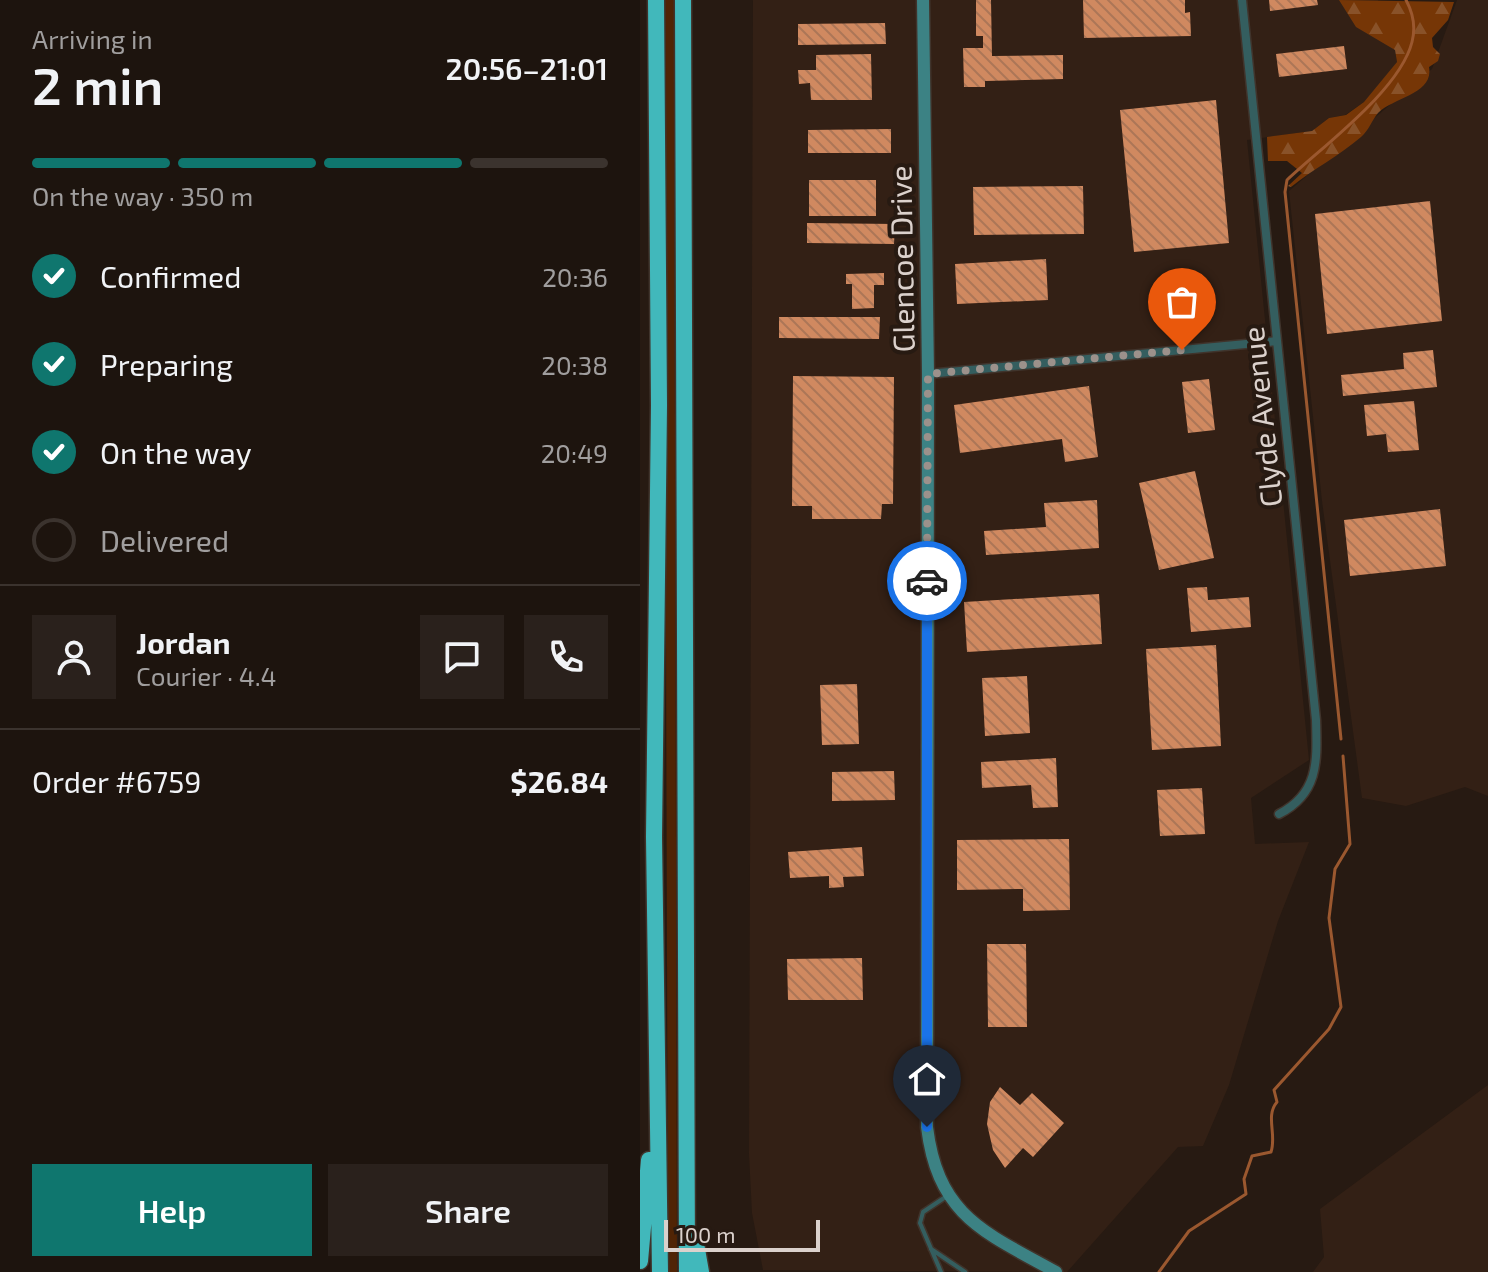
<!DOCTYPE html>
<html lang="en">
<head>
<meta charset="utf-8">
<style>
  :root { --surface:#1d140e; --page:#2a211c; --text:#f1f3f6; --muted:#a09e9e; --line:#3b332e; --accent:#0f766e }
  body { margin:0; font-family:"Exo 2",sans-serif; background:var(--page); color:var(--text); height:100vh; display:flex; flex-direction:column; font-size:30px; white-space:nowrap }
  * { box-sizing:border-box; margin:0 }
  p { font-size:26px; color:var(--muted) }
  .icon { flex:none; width:44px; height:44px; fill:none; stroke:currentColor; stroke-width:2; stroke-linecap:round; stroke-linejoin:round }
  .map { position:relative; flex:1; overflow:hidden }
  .side { display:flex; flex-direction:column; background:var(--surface); width:640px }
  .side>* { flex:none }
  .scale { position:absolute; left:24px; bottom:20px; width:156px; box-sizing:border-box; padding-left:8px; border:4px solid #dbd1cc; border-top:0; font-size:22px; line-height:28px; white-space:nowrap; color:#dbd1cc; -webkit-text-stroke:6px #271a12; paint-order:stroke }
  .pin { position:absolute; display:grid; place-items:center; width:68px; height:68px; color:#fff; margin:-82px -34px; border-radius:50% 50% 50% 0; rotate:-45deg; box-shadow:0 0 8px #0007 }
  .pin .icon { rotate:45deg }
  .courier { position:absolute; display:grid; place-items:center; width:80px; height:80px; margin:-40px; border:6px solid #1a73e8; border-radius:50%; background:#fff; color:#222; box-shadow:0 2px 10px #0007 }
  .headline em { font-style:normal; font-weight:600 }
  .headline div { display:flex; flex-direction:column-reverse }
  .headline { display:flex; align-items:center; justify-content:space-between; height:136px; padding:0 32px }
  h1 { font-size:52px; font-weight:600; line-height:60px }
  .bar { display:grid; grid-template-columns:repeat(4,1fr); gap:12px 8px; align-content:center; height:96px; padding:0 32px }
  .bar i { height:10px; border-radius:6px; background:var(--line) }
  .bar .active { background:var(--accent) }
  .bar p { grid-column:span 4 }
  .line { display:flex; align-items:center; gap:20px; padding:0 32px; border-top:2px solid var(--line) }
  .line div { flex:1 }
  .round { display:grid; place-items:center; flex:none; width:84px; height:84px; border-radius:0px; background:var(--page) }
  ol { padding:0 32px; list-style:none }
  li { display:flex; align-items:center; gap:24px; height:88px }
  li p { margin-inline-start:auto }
  li .icon { padding:8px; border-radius:50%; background:var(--accent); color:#fff; stroke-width:4 }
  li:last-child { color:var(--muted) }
  li i { width:44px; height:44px; border:4px solid var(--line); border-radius:50% }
  .button { display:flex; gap:16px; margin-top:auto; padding:16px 32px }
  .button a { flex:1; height:92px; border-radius:0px; background:var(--accent); color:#fff; font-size:32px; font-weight:600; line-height:92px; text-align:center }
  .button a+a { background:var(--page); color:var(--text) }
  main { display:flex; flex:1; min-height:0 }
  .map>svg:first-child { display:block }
</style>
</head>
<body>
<main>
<section class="side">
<div class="headline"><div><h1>2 min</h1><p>Arriving in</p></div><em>20:56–21:01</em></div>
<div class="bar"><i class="active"></i><i class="active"></i><i class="active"></i><i></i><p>On the way · 350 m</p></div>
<ol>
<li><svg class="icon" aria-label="check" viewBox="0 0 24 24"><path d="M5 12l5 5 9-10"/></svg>Confirmed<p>20:36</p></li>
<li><svg class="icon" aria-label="check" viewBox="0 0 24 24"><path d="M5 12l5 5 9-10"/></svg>Preparing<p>20:38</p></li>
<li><svg class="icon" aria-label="check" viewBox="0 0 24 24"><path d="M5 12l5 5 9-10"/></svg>On the way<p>20:49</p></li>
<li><i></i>Delivered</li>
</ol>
<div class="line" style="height:144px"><a class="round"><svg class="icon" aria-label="person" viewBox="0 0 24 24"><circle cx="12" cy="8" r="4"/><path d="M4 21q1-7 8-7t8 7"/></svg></a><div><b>Jordan</b><p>Courier · 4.4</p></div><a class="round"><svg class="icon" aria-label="chat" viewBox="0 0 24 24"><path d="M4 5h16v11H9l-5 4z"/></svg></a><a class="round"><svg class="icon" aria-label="phone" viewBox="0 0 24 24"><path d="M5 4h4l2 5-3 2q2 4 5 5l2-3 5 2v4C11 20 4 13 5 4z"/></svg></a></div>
<div class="line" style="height:104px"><div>Order #6759</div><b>$26.84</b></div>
<div class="button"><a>Help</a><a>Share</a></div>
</section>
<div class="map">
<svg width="848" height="1272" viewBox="0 0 848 1272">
  <defs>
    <pattern id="forest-firs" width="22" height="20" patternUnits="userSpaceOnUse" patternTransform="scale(2)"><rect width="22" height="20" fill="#763606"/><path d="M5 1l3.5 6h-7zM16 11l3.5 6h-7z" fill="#895229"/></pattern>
    <pattern id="building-back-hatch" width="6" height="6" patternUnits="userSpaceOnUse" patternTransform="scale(2)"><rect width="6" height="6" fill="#d08960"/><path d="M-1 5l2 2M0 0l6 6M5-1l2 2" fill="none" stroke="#ac7657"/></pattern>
  </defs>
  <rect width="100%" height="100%" fill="#271a12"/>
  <path fill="#332015" d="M113,0h625l17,50 2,12 -13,20 -20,20 -19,13 -16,3 -17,13 -65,9 62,620 -58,38 4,46 54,-2 -31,79 -49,164 -26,61 -25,1 -111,125 -304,-2 -11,-57 -3,-59z
    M817,0h31v796l-23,-9 -59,19 -44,-8 -40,-297 -33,-310 143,-122z
    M848,1085v187h-175l11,-15 -4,-48z"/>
  <path fill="#502405" d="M24,0h10l3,1272h-9z"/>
  <path fill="url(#forest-firs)" d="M699,0l115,2 -6,18 -16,18 1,9 7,7 -2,7 -9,6c5,27 -35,30 -51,46 -6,7 -9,17 -17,24 -22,19 -48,32 -70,50l-3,-1 14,-13 -15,-12h-19l-1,-24 45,-6 17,-13 17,-3 18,-13 33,-40 -2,-12 -39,-23z"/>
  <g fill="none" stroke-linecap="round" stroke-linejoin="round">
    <path stroke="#9b582f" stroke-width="3" d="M701,739l-56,-547 2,-12c36,-34 113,-90 125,-138 4,-15 1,-29 -6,-42
      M519,1272l30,-41 57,-37 -2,-15 8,-23 19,-4c6,-17 -6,-36 6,-50l-3,-12 55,-61 12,-22 -12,-89 6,-49 15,-25 -7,-88"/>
  </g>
  <path fill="url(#building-back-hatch)" d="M336,0h15l1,56 71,-1v24l-78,2v6h-21l-1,-39h20v-12h-7z
    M443,0h102v13l5,-1 1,24 -107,2z
    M629,0h48l1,5 -48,6z
    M245,23l1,21 -88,1v-21z
    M704,46l3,23 -68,8 -3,-23z
    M231,54l1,46h-61l-1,-17 -11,1 -1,-14h18v-15z
    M576,100l13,143 -95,9 -14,-142z
    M251,129v24h-83v-23z
    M169,180h67v36h-67z
    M443,186l1,48 -110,1 -1,-48z
    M790,201l12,120 -115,13 -12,-120z
    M167,223l88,1 -1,20 -87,-1z
    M406,259l2,41 -91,4 -2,-40z
    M244,273v12h-10v23l-22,1v-25h-6v-10z
    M139,317h101l-1,22 -100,-1z
    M793,350l4,37 -94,9 -2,-21 63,-6 -1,-16z
    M153,376l101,1 -1,127h-11l-1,15h-69v-13h-20z
    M569,379l6,51 -27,3 -6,-51z
    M449,386l9,71 -33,5 -3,-23 -102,14 -6,-48z
    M774,401l5,49 -31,2 -2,-18 -19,2 -3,-31z
    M555,471l19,87 -55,12 -20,-87z
    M457,500l2,48 -113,7 -2,-24 62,-4 -2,-24z
    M800,509l6,57 -96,10 -6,-56z
    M567,587l1,13 41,-3 2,30 -60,5 -4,-44z
    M459,594l3,50 -135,8 -3,-50z
    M576,645l5,101 -69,4 -6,-101z
    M387,676l3,57 -45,3 -3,-58z
    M217,684l2,60 -37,1 -2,-60z
    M416,758l2,49 -25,1 -2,-23 -49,3 -1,-26z
    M254,771l1,29 -63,1v-29z
    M562,788l3,46 -45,2 -3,-46z
    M429,839l1,71 -47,1v-22l-66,1v-50z
    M222,847l2,29 -21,1 1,10 -15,1v-12l-39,2 -2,-26z
    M347,944h39l1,83h-39z
    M222,958l1,42h-75l-1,-41z
    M360,1087l20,18 12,-12 32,30 -31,34 -10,-9 -18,20 -12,-18 -6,-26 3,-22z"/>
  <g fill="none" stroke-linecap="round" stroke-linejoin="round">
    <g stroke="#40342c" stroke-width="7">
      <path id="lane" d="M291,1249l34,23
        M301,1272l-21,-49 3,-11 24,-16"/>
    </g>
    <g stroke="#40342c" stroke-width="11">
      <path id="street" d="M602,0l74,720c1,39 4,73 -37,94
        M288,374l349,-33"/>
    </g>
    <g stroke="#40342c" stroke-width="15">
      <path id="secondary" d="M283,0l5,374 -1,753c11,89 57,105 129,145"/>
    </g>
    <g stroke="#40342c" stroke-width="19">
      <path id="highway" d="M16,0l3,405 -5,432 6,435
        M43,0l4,1272
        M55,1238l6,34
        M0,1261l9,-101"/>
    </g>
    <use href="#lane" stroke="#345e5f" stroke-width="4"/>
    <use href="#street" stroke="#345e5f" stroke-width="8"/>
    <use href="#secondary" stroke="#3c8284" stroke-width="12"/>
    <use href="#highway" stroke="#41b8bb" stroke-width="16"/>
  </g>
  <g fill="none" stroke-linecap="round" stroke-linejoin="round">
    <path stroke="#9c918b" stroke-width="8" stroke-dasharray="0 14.4" d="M287,581l1,-207 254,-24"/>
    <path stroke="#1a73e8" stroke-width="10" d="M287,1127v-546"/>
  </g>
  <g text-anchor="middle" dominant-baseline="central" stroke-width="8" stroke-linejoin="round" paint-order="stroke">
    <g font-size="30" fill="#dbd1cc" stroke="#271a12">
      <text transform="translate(261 259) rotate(-91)">Glencoe Drive</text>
      <text transform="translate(621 417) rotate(-96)">Clyde Avenue</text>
    </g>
  </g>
</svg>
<div class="scale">100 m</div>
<div class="pin" style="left:542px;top:350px;background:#ea580c"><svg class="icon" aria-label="bag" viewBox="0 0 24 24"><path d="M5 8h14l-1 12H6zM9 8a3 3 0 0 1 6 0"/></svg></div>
<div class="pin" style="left:287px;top:1127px;background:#1f2937"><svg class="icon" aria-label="home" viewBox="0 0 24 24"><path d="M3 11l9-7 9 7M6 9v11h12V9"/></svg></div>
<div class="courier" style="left:287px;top:581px"><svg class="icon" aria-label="car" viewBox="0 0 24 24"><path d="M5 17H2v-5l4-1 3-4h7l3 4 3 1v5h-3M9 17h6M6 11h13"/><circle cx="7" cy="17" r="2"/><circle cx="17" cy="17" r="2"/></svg></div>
</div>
</main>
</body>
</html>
